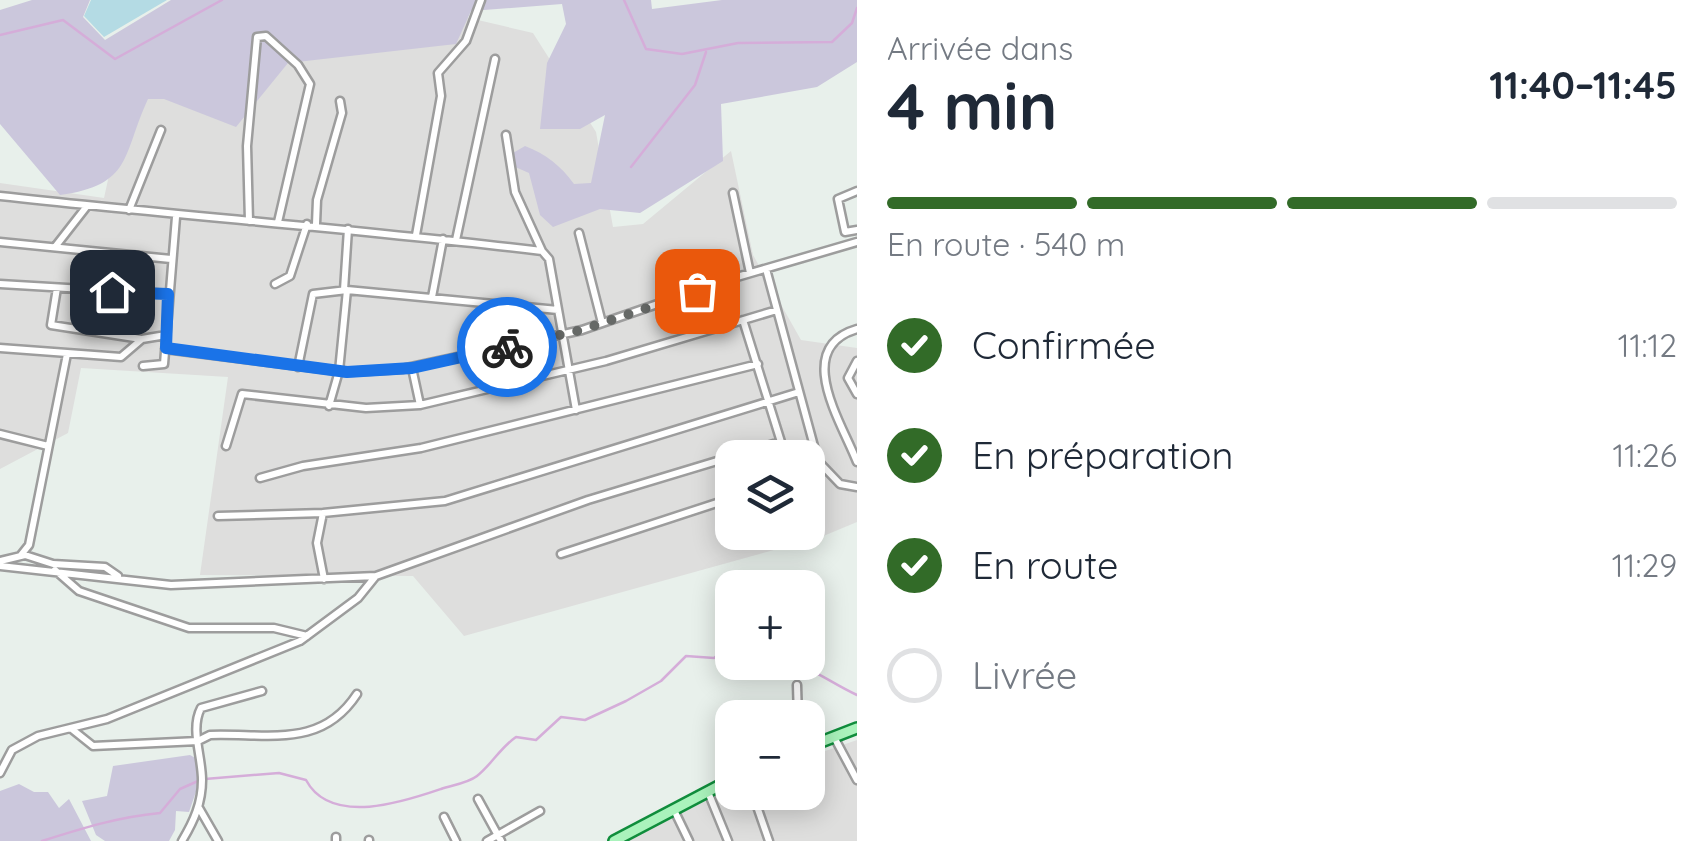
<!DOCTYPE html>
<html lang="fr">
<head>
<meta charset="utf-8">
<style>
  :root { --surface:#fff; --page:#f2f2f3; --text:#1f2937; --muted:#747a83; --line:#e0e1e3; --accent:#326b28 }
  body { margin:0; font-family:Quicksand,sans-serif; background:var(--page); color:var(--text); height:100vh; display:flex; flex-direction:column; font-size:38px; white-space:nowrap }
  * { box-sizing:border-box; margin:0 }
  p { font-size:32px; color:var(--muted) }
  .icon { flex:none; width:55px; height:55px; fill:none; stroke:currentColor; stroke-width:2; stroke-linecap:round; stroke-linejoin:round }
  .map { position:relative; flex:1; overflow:hidden }
  .drawer { display:flex; flex-direction:column; background:var(--surface); width:850px }
  .drawer>* { flex:none }
  .tools { position:absolute; left:715px; top:440px; display:grid; gap:20px }
  .tools a { display:grid; place-items:center; width:110px; height:110px; border-radius:20px; background:var(--surface); box-shadow:0 5px 25px #0003; font-size:50px }
  .pin { position:absolute; display:grid; place-items:center; width:85px; height:85px; color:#fff; margin:-42px; border-radius:20px; box-shadow:0 5px 15px #0006 }
  .courier { position:absolute; display:grid; place-items:center; width:100px; height:100px; margin:-50px; border:8px solid #1a73e8; border-radius:50%; background:#fff; color:#222; box-shadow:0 2px 12px #0007 }
  .headline em { font-style:normal; font-weight:800 }
  .headline div { display:flex; flex-direction:column-reverse }
  .headline { display:flex; align-items:center; justify-content:space-between; height:170px; padding:0 30px }
  h1 { font-size:65px; font-weight:800; line-height:75px }
  .bar { display:grid; grid-template-columns:repeat(4,1fr); gap:15px 10px; align-content:center; height:120px; padding:0 30px }
  .bar i { height:12px; border-radius:8px; background:var(--line) }
  .bar .current { background:var(--accent) }
  .bar p { grid-column:span 4 }
  ol { padding:0 30px; list-style:none }
  li { display:flex; align-items:center; gap:30px; height:110px }
  li p { margin-inline-start:auto }
  li .icon { padding:10px; border-radius:50%; background:var(--accent); color:#fff; stroke-width:4 }
  li:last-child { color:var(--muted) }
  li i { width:55px; height:55px; border:5px solid var(--line); border-radius:50% }
  main { display:flex; flex:1; min-height:0 }
  .map>svg:first-child { display:block }
</style>
</head>
<body>
<main>
<div class="map">
<svg width="857" height="841" viewBox="0 0 857 841">
  <rect width="100%" height="100%" fill="#e8f0eb"/>
  <path fill="#dededd" fill-rule="evenodd" d="M392,0l141,33 63,99 17,95 30,-3 88,-73 22,104 48,85 56,8v174l-36,15 -357,99 -51,-60 -213,-1 28,-198 -147,-9 -13,65 -68,36v-286l104,15 30,-137zM732,458h76v74h-76z
    M857,740v101h-229l104,-54v5h76v-35z"/>
  <path fill="#b4dbe4" d="M91,0h76l-63,37 -20,-21z"/>
  <path fill="#cbc7dc" d="M32,0h58l-7,17 22,23 66,-40h480l1,9 70,-9h135v62l-40,25 -96,17 2,57 -83,52 -40,-4 -47,18 -13,-12 -11,-42 -16,-7v-13l12,-7c21,8 36,20 49,38l17,-1 14,-68 -25,14h-40l7,-66 19,-39 -4,-20 -91,7 -15,33 -168,19 -52,64 -72,-28h-16c-26,56 -15,86 -88,96l-60,-71v-114z
    M190,755l7,4 2,24 -10,29 -13,-1 -1,19 -6,11h-64l-9,-6 -14,-34 25,-5 6,-30z
    M19,784l15,8h14l11,16 10,-9 22,42h-91v-50z"/>
  <g fill="none" stroke-linecap="round" stroke-linejoin="round">
    <path stroke="#d5add9" stroke-width="2.5" d="M624,0l22,49 36,5 56,-11 94,-1 20,-19 5,-15
      M0,35l63,-15 52,39 107,-59
      M631,167l64,-82 11,-33
      M791,662c23,7 42,22 66,33
      M205,779l74,-6 27,7c25,47 100,21 135,9 12,-4 27,-6 36,-13 15,-12 23,-28 39,-39l20,3 25,-23 24,3 41,-19 35,-20 25,-25 28,2 18,-14
      M42,841c41,-13 76,-24 118,-28l20,-24 18,-8"/>
    <g stroke="#9d9d9d" stroke-width="11">
      <path id="minor" d="M506,135l9,57 27,59
        M857,191l-19,8 7,33 12,-2
        M733,193l17,80
        M0,196c181,20 361,33 542,55l7,8 27,151
        M129,210l32,-80
        M249,221l-2,-75 10,-109 9,-1 32,29 12,19 -32,138
        M316,224l1,-24 25,-87 -2,-12
        M579,233l23,90
        M416,235l25,-139 -3,-23 28,-32 15,-41
        M456,240l39,-181
        M0,242l171,17
        M55,247l32,-41
        M766,269l52,192 22,23 17,3
        M0,284l168,10
        M275,284l15,-8 17,-52
        M57,288l-6,37 90,14
        M344,290l4,-61
        M432,297l11,-58
        M743,320l43,138
        M857,329c-65,19 -15,94 0,133
        M0,348l121,9 21,-18 24,-4
        M165,349l182,23 55,-3 180,-39 148,-51 127,-37
        M857,361l-9,17 9,16
        M143,366l21,-2 12,-147
        M298,367l15,-73 34,-4 211,20
        M412,368l8,37
        M329,406l10,-35 8,-81
        M0,434l48,12
        M226,446l16,-52 124,14 54,-3 186,-44 171,-51
        M260,478l43,-12 118,-18 337,-84
        M323,513l-6,30 7,36
        M218,516l105,-3 122,-12 354,-109
        M561,554l171,-56
        M21,555l8,-10 38,-191
        M0,561l25,-6 28,9 52,3 13,9
        M0,566l171,19 205,-9 212,-76 192,-58
        M55,570l24,21 110,37h85l33,8
        M797,685l1,33
        M73,730l20,16 105,-5 12,-6c59,-2 111,14 147,-41
        M834,737l23,43
        M0,773l12,-23 26,-14 69,-17 193,-78 58,-43 17,-21
        M708,792l20,49
        M752,792l17,49
        M478,799l23,42
        M199,808l19,33
        M674,810l15,31
        M444,817l12,24
        M336,837v4
        M369,840v1
        M182,841c12,-20 20,-38 20,-61 0,-24 -12,-51 -1,-72l61,-17
        M487,841l53,-30"/>
    </g>
    <g stroke="#108d3c" stroke-width="14">
      <path id="major" d="M808,747l49,-19
        M614,841l118,-62"/>
    </g>
    <use href="#minor" stroke="#fff" stroke-width="6"/>
    <use href="#major" stroke="#aaf3bc" stroke-width="9"/>
  </g>
  <g fill="none" stroke-linecap="round" stroke-linejoin="round">
    <path stroke="#666967" stroke-width="10" stroke-dasharray="0 18" d="M507,347l75,-17 115,-39"/>
    <path stroke="#1a73e8" stroke-width="12" d="M112,292l56,2 -2,54 181,24 65,-4 95,-21"/>
  </g>
</svg>
<div class="tools">
<a><svg class="icon" aria-label="layers" viewBox="0 0 24 24"><path d="M12 4l9 5-9 5-9-5zM3 14l9 5 9-5"/></svg></a>
<a>+</a>
<a>−</a>
</div>
<div class="pin" style="left:697px;top:291px;background:#ea580c"><svg class="icon" aria-label="bag" viewBox="0 0 24 24"><path d="M5 8h14l-1 12H6zM9 8a3 3 0 0 1 6 0"/></svg></div>
<div class="pin" style="left:112px;top:292px;background:#1f2937"><svg class="icon" aria-label="home" viewBox="0 0 24 24"><path d="M3 11l9-7 9 7M6 9v11h12V9"/></svg></div>
<div class="courier" style="left:507px;top:347px"><svg class="icon" aria-label="bike" viewBox="0 0 24 24"><circle cx="6" cy="16" r="4"/><circle cx="18" cy="16" r="4"/><path d="M6 16l4-8h5l3 8M10 8l3 8H6M13 5h3"/></svg></div>
</div>
<section class="drawer">
<div class="headline"><div><h1>4 min</h1><p>Arrivée dans</p></div><em>11:40–11:45</em></div>
<div class="bar"><i class="current"></i><i class="current"></i><i class="current"></i><i></i><p>En route · 540 m</p></div>
<ol>
<li><svg class="icon" aria-label="check" viewBox="0 0 24 24"><path d="M5 12l5 5 9-10"/></svg>Confirmée<p>11:12</p></li>
<li><svg class="icon" aria-label="check" viewBox="0 0 24 24"><path d="M5 12l5 5 9-10"/></svg>En préparation<p>11:26</p></li>
<li><svg class="icon" aria-label="check" viewBox="0 0 24 24"><path d="M5 12l5 5 9-10"/></svg>En route<p>11:29</p></li>
<li><i></i>Livrée</li>
</ol>
</section>
</main>
</body>
</html>
